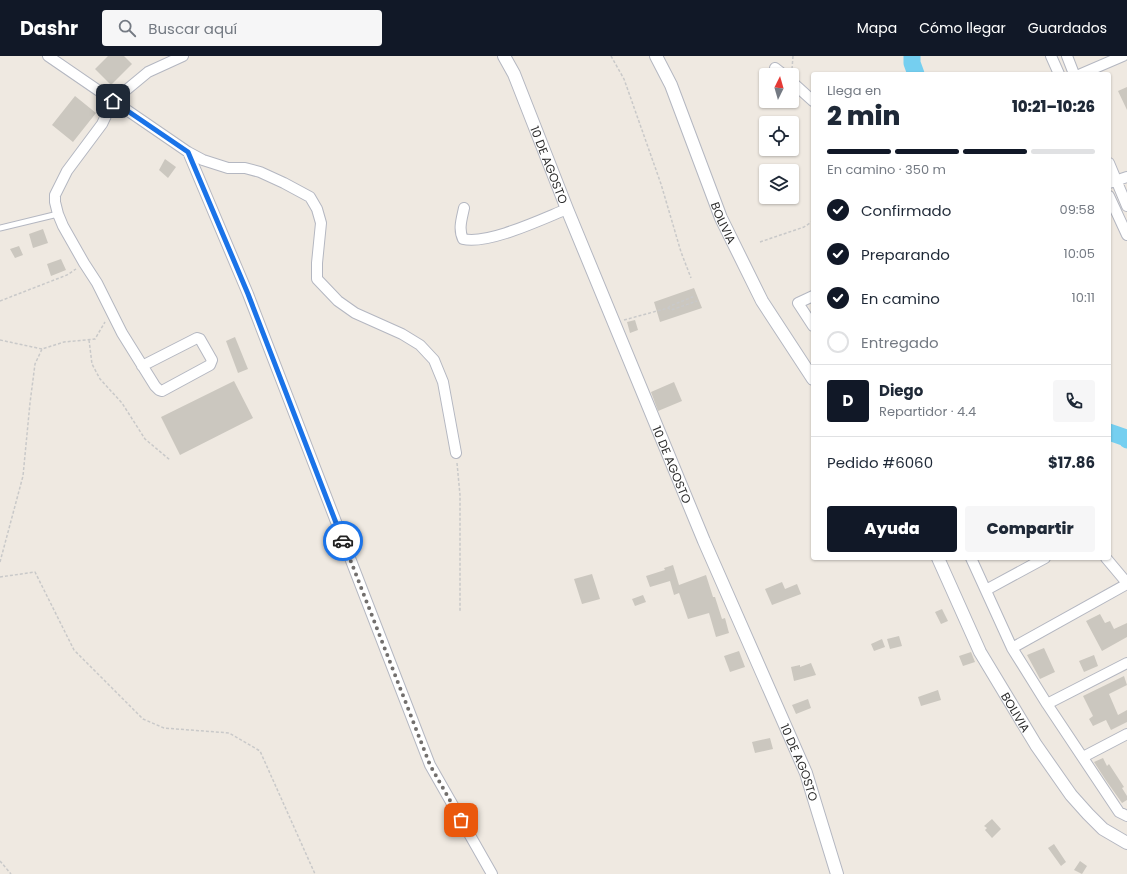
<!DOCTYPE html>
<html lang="es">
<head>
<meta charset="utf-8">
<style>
  :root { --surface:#fff; --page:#f6f6f7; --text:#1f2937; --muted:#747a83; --line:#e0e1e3; --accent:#111827 }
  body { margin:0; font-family:Poppins,sans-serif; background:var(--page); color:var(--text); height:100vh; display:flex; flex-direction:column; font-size:15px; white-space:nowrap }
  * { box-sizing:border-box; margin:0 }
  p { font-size:13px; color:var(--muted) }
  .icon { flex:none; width:22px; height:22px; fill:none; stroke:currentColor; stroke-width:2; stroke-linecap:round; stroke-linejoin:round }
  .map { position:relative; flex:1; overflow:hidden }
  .side { position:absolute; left:811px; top:16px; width:300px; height:488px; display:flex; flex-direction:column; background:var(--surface); border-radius:4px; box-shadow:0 1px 3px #0004 }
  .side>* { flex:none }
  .needle { width:26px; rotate:5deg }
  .buttons { position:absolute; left:759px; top:12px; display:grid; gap:8px }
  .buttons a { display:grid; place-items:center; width:40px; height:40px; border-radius:4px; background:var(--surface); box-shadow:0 1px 3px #0004; font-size:20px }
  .pin { position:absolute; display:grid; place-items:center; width:34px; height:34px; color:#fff; margin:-17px; border-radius:8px; box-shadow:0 2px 6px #0006 }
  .courier { position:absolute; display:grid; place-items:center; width:40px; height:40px; margin:-20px; border:3px solid #1a73e8; border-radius:50%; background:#fff; color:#222; box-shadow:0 1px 5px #0007 }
  .summary em { font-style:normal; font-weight:800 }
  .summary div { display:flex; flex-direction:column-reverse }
  .summary { display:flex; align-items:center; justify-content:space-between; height:68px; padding:0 16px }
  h1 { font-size:26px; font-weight:800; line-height:30px }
  .bar { display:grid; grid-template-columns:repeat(4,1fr); gap:6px 4px; align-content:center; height:48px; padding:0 16px }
  .bar i { height:5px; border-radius:3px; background:var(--line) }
  .bar .active { background:var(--accent) }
  .bar p { grid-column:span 4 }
  .line { display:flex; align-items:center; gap:10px; padding:0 16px; border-top:1px solid var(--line) }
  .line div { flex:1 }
  .round { display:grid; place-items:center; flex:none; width:42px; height:42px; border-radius:4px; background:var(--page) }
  ol { padding:0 16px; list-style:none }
  li { display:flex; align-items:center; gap:12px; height:44px }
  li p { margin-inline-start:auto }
  li .icon { padding:4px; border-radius:50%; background:var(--accent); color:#fff; stroke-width:4 }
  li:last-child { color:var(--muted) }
  li i { width:22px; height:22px; border:2px solid var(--line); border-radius:50% }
  .primary-button { display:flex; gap:8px; margin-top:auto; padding:8px 16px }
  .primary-button a { flex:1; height:46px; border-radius:4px; background:var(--accent); color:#fff; font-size:16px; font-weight:800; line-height:46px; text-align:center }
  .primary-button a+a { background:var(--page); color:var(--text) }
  header { display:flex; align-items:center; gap:24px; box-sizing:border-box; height:56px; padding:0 20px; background:var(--accent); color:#fff }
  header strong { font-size:19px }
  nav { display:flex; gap:22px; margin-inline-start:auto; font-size:14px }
  .search { width:280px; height:36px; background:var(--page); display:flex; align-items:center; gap:10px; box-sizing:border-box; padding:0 14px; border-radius:4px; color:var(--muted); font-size:15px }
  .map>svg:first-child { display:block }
</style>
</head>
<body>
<header>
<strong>Dashr</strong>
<div class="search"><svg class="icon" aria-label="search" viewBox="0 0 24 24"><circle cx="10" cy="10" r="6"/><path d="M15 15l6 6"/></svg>Buscar aquí</div>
<nav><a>Mapa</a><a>Cómo llegar</a><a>Guardados</a></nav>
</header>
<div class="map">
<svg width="1127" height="818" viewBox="0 0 1127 818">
  <rect width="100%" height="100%" fill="#efe9e1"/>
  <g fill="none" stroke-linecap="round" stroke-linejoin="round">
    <path stroke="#75cff0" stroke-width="17" d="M912,0v7l4,11
      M1109,376l17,6 1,2"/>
  </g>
  <path fill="#cbc7bf" d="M108,0h16l8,8 -21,21 -16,-16z
    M1127,31v23l-9,-19z
    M75,40l21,17 -23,29 -21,-17z
    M165,103l11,8 -8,11 -9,-8z
    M43,173l5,14 -15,5 -4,-14z
    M19,190l4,9 -8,3 -5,-9z
    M61,203l5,11 -15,6 -4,-12z
    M694,232l8,20 -42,14 -6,-20z
    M635,264l3,10 -8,3 -3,-11z
    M235,281l13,32 -10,4 -12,-32z
    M234,325l19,37 -73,37 -19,-38z
    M674,326l8,19 -24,10 -7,-19z
    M673,509l6,20 27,-10 7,22h2l7,22 3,-1 4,15 -13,4 -7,-24 -21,6 -9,-26 -5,2 -4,-14 -20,6 -4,-11 19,-6 -1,-2z
    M592,518l8,25 -18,5 -8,-25z
    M782,526l3,7 12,-5 4,10 -29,11 -7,-16z
    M643,539l3,7 -11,4 -3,-7z
    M942,553l6,12 -7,3 -6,-12z
    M1100,558l5,9 5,-2 4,8 13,-6v14l-25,14 -16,-30z
    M899,580l3,10 -12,3 -3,-10z
    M882,583l3,8 -11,4 -3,-7z
    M1044,592l11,24 -15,7 -13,-24z
    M739,595l6,16 -15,5 -6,-16z
    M971,596l4,10 -12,4 -4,-10z
    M1094,599l4,11 -14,6 -5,-11z
    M811,607l5,12 -22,6 -3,-14 9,-2v2z
    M1124,620l3,9 -18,9 9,21 9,-5v12l-16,8 -5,-10 -13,6 -4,-7 4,-3 -10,-20z
    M938,634l3,10 -20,6 -3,-9z
    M808,643l3,9 -15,6 -4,-9z
    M770,682l3,11 -18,4 -3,-11z
    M1103,702l4,8 2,-2 15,23 -2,1 5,8v4l-5,3 -17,-24 -11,-17z
    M992,763l9,10 -9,9 -7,-8 2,-2 -3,-2z
    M1054,788l12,18 -5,4 -13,-18z
    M1080,805l7,5 -5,8 -8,-4z"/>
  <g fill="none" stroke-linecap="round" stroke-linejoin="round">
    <g stroke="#b4b7c1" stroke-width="7">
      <path id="service" d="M0,172l58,-14"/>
    </g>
    <g stroke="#b4b7c1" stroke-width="12">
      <path id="minor" d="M48,0l140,96 15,8 25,8h17l15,4 24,11 26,14 7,12 4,14 -4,40v16l21,22 17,12 47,21 18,11 14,15 9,22 13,71
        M1051,0l8,18
        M1067,0l7,18
        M775,12l9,7
        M1081,18l42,-18
        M792,26l21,19
        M188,96l60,142 182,471 62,109
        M1109,107l18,43
        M1109,127l18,-6
        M1109,140l18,39
        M464,152c-2,10 -6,21 -1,31 25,6 79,-20 104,-30
        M813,240l-15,7 15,23
        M142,310l55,-28 3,1 12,21 -2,5 -48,26 -3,-1 -4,-4 -33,-53 -25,-50 -13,-20 -21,-37 -5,-12 -3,-12v-7l12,-24 35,-47 11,-23 35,-29 35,-16
        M971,502l41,90 35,56 72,108 8,4
        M1106,502l21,25
        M986,534l59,-32
        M1012,592l115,-64
        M1047,648l80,-41
        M1083,701l44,-23"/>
    </g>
    <g stroke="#b4b7c1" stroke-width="14">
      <g id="tertiary">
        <path id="s1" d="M504,0l10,18 53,135 137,332 102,232 31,101"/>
        <path id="s2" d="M656,0l15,29 50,133 41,83 51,78"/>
        <path id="s3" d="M938,502l42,94 56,93 35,50 17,19 15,15 24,14"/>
      </g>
    </g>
    <path stroke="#c9c9c9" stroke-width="1.5" stroke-dasharray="3 2" stroke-linecap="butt" d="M611,0l13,23 37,105 20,68 10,26
      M792,13l1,-13
      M760,186l44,-15 9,-6
      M0,245l67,-26 9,-6
      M668,252l2,-2 25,-10
      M624,264l44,-12 3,2 26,-9
      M0,284l42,9
      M89,284l3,24 8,15 22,24 23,36 25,21
      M457,407l3,32v117
      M0,506l23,-86 7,-73 5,-39 7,-15 22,-7 31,-3 10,-17
      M0,521l35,-5 39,78 69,69 21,9 65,5 31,18 55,123
      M0,805l11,13"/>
    <use href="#service" stroke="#fff" stroke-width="5"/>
    <use href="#minor" stroke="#fff" stroke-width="10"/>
    <use href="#tertiary" stroke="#fff" stroke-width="12"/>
  </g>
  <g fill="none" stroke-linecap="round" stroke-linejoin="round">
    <path stroke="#726f6d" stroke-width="4" stroke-dasharray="0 7.2" d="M343,485l87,224 31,55"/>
    <path stroke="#1a73e8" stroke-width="5" d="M113,45l75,51 60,142 95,247"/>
  </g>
  <g text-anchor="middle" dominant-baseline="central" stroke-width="3" stroke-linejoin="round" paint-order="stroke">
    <g font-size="12" fill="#2e2e2e" stroke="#fff">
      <text stroke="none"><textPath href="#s1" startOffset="118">10 DE AGOSTO</textPath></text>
      <text stroke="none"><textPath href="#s2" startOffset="180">BOLIVIA</textPath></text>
      <text stroke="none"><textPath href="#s1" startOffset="442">10 DE AGOSTO</textPath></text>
      <text stroke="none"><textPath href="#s3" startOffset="173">BOLIVIA</textPath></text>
      <text stroke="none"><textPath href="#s1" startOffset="766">10 DE AGOSTO</textPath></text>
    </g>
  </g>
</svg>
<div class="buttons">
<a><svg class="needle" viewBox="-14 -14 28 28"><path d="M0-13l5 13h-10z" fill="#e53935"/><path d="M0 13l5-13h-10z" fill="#747a83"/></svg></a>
<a><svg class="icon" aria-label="locate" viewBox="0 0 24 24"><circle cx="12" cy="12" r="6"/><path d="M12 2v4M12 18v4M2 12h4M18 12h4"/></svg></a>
<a><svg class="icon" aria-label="layers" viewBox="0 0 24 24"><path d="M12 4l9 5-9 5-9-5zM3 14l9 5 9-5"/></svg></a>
</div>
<div class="pin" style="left:461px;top:764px;background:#ea580c"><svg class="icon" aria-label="bag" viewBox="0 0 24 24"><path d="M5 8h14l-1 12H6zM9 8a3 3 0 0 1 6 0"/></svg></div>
<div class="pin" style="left:113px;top:45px;background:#1f2937"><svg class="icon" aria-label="home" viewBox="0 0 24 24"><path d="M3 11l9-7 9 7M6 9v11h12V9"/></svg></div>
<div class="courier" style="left:343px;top:485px"><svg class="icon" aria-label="car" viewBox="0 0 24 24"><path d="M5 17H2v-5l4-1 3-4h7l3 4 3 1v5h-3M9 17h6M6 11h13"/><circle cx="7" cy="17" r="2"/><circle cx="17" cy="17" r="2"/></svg></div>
<section class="side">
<div class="summary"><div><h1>2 min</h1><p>Llega en</p></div><em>10:21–10:26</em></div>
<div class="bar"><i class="active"></i><i class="active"></i><i class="active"></i><i></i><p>En camino · 350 m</p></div>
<ol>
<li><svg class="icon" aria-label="check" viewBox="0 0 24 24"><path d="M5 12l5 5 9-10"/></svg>Confirmado<p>09:58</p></li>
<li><svg class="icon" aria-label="check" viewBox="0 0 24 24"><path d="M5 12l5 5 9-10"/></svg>Preparando<p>10:05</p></li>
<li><svg class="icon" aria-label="check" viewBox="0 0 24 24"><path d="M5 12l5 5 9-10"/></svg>En camino<p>10:11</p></li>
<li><i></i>Entregado</li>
</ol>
<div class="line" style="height:72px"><b class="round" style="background:var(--accent);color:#fff">D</b><div><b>Diego</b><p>Repartidor · 4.4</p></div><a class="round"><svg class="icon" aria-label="phone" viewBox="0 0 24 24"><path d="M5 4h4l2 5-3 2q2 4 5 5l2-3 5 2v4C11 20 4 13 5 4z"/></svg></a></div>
<div class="line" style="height:52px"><div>Pedido #6060</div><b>$17.86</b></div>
<div class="primary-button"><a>Ayuda</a><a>Compartir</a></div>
</section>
</div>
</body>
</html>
